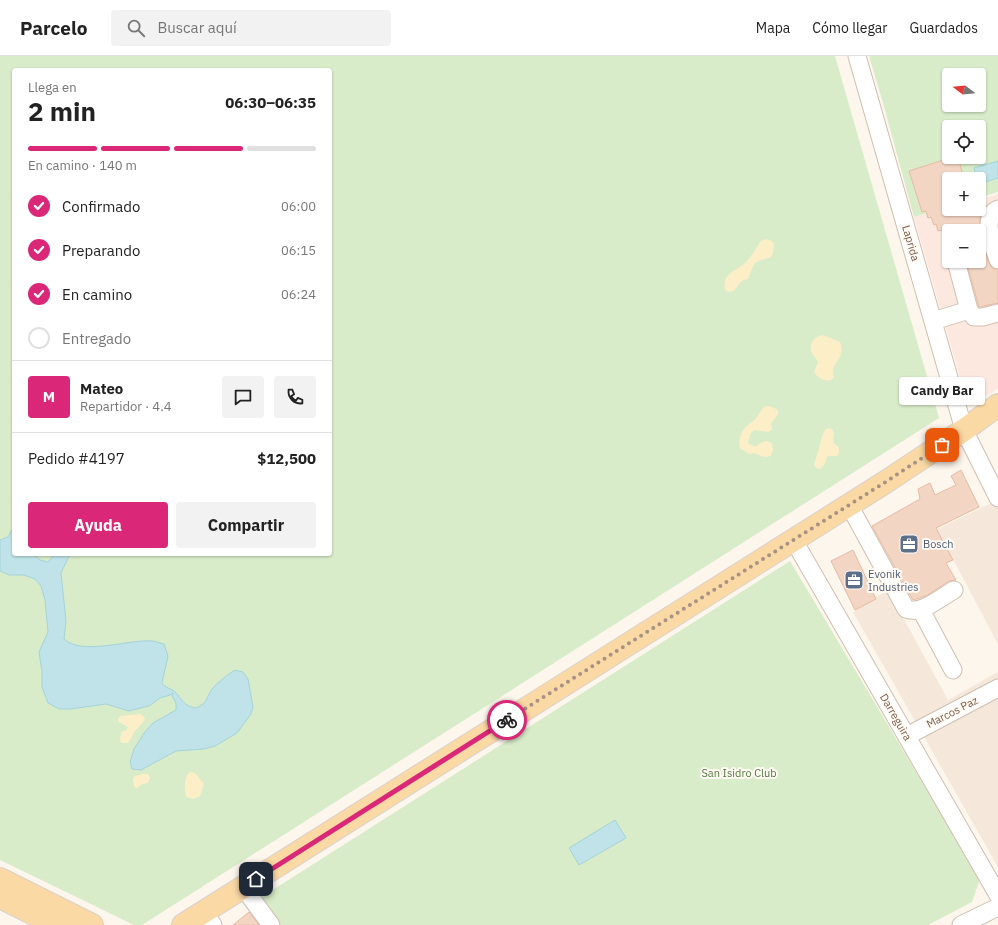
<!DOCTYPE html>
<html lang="es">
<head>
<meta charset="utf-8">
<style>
  :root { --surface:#fff; --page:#f2f2f2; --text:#222; --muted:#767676; --line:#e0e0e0; --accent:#db2777 }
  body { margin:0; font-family:"IBM Plex Sans",sans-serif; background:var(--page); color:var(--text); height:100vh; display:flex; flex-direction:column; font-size:15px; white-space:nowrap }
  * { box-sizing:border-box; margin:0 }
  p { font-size:13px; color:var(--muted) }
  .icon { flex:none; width:22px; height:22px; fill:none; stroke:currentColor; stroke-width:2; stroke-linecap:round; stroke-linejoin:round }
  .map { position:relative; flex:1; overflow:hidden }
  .sheet { position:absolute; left:12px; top:12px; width:320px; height:488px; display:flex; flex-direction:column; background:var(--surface); border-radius:4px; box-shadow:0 1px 3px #0004 }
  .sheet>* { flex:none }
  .needle { width:26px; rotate:286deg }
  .fabs { position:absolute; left:942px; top:12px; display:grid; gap:8px }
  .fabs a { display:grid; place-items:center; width:44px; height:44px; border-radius:4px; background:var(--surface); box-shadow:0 1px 3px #0004; font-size:20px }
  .pin { position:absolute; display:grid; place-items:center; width:34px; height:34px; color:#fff; margin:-17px; border-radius:8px; box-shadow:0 2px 6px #0006 }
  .courier { position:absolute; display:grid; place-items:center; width:40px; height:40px; margin:-20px; border:3px solid #db2777; border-radius:50%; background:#fff; color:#222; box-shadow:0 1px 5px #0007 }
  .bubble { position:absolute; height:28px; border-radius:4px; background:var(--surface); box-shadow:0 1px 3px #0004; font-size:13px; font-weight:800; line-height:28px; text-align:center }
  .headline em { font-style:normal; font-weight:800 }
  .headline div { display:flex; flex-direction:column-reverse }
  .headline { display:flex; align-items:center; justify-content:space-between; height:68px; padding:0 16px }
  h1 { font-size:26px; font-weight:800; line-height:30px }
  .bar { display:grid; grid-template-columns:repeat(4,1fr); gap:6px 4px; align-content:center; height:48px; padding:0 16px }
  .bar i { height:5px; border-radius:3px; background:var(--line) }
  .bar .selected { background:var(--accent) }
  .bar p { grid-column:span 4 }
  .line { display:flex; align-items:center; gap:10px; padding:0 16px; border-top:1px solid var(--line) }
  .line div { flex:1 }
  .round { display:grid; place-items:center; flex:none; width:42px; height:42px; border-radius:4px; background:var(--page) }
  ol { padding:0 16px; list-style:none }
  li { display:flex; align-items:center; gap:12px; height:44px }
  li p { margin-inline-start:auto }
  li .icon { padding:4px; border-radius:50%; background:var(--accent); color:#fff; stroke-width:4 }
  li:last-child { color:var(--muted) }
  li i { width:22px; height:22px; border:2px solid var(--line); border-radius:50% }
  .button { display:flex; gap:8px; margin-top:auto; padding:8px 16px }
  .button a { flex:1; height:46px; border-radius:4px; background:var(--accent); color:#fff; font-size:16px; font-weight:800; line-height:46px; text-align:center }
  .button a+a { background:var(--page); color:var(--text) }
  header { display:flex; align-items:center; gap:24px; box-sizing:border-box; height:56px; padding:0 20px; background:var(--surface); border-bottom:1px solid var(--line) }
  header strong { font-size:19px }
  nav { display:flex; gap:22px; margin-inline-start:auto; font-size:14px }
  .search { width:280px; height:36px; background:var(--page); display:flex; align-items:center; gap:10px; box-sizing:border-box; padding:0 14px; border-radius:4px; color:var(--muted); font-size:15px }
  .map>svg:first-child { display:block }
</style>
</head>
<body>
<header>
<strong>Parcelo</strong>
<div class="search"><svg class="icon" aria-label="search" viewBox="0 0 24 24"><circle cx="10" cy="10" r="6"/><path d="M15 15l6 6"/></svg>Buscar aquí</div>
<nav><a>Mapa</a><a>Cómo llegar</a><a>Guardados</a></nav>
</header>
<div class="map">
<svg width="998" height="869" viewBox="0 0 998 869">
  <rect width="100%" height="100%" fill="#fdf6ec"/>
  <path fill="#f5e8da" d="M998,444v144l-61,-115z
    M888,534l60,110 50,-28v195l-145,-255z"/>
  <path fill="#fde8e0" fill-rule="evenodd" d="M998,138v194l-11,8 -23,-5 -50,-174 35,-9 30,1v-9zM949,175h30v30h-30z"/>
  <path fill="#d8ecc9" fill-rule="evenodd" d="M0,0h835l104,362 -797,507h-8l-134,-65zM14,14h316v484h-316z
    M869,0h129v136l-19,6v-19h-30v28l-35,10 -31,-114zM949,19h30v30h-30zM949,71h30v30h-30z
    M790,505l190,318 -8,23 -44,23h-647l-21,-27z"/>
  <path fill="#fcefc7" d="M765,183l5,1 4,3 -1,10 -2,4 -15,5 -3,4 -5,13c-9,1 -9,6 -14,12l-5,1 -4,-2c-3,-18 11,-18 21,-28 6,-6 10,-14 15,-21z
    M823,279l17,7c7,18 -12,21 -6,35l-3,3c-8,2 -12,-2 -17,-8l4,-10c-2,-4 -6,-8 -7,-11 -2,-9 5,-15 12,-16z
    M766,350l6,1 6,3v4l-7,10 1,6 -4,2 -14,-2 -4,5 -2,8 5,3h4c5,-5 8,-6 15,-3l1,6 -2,7c-6,2 -11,0 -17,-3l-5,1 -9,-6c-2,-8 1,-18 8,-23 1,-2 4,-2 5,-4 6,-4 7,-11 13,-15z
    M829,372l3,1 2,4 -1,9 6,6v5l-2,3h-9l-2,3 -1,5 -5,5 -4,-1 -2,-3 9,-31 3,-5z
    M141,658l3,3 1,3 -10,11 -7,12h-6l-2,-2 1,-9 6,-2 1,-3 -9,-5 -1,-2 2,-4z
    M190,716l5,1 9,11 -4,12c-5,3 -9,3 -14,1 -2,-7 -2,-21 4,-25z
    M143,718h5l2,4 -2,5 -6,1 -5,4 -3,-1 -1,-8 2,-3z"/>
  <path fill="#bfe3e8" stroke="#a5d3da" d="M998,105v17l-19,6v-5h-2l-3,-11z
    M14,470v28h19l7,6 8,2 5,-6v-2h16v2l-8,17 5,48 -2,18c18,17 65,0 88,2 4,0 8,2 12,3l4,12 -6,27c3,5 9,5 13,9 8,8 8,14 21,16 13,-6 9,-9 16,-19 6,-7 15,-14 23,-19l8,2 5,7 5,28 -2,7 -14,19 -22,13 -11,3 -28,2 -35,19 -9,-1 -2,-7 4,-13 10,-16 9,-10 23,-13v-7l-4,-7 1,-3 -3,2 -10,3 -11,8 -20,5 -23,-7 -35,5h-12l-11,-6 -6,-16v-15l-3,-20 9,-20 -3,-32 -4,-14 -6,-7 -11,-4h-15l-9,-4v-31l8,-3z
    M615,764l11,18 -47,27 -10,-17z"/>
  <path fill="#f3d5c3" stroke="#e6bba3" d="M953,101h5l6,22h-15v30h35l-4,9v16l9,29 3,5 6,2v33l-19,4 -13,-46h13v-30h-35l-1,-1 -5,1 -2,-7 -2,1 -3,-8 -3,1 -2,-7 -4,1 -13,-41z
    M961,414l18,37 -43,21 17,32 -7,3 10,17 -7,1 -23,15 -13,4 -41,-74 48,-27 -2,-10 12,-6 5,12 21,-10 -5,-9z
    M853,494l23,49 -21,11 -24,-49z
    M249,856l10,13h-26z"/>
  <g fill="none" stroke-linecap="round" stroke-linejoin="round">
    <g stroke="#d1beb0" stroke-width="19">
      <path id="minor" d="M857,0l107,374 34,68
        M998,153c-18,9 -4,37 0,51
        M956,205l13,49
        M933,265l36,-11 5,7h9l15,-4
        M849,449l57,104c15,6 35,-12 48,-19
        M793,483l205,356
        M921,554l32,60
        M907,680l91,-48
        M243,831l28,38
        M203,856l10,13
        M961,869l37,-18"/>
    </g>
    <g stroke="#dad1cd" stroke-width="24">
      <path id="major" d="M0,823l92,46
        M0,841l56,28
        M183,869l701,-442 80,-53 34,-25"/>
    </g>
    <use href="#minor" stroke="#fff" stroke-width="17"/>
    <use href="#major" stroke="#fbd9a5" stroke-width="22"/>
  </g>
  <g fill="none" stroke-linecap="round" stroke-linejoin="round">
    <path stroke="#a89285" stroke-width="4" stroke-dasharray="0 7.2" d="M507,664l377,-237 58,-38"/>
    <path stroke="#db2777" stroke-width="5" d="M256,823l251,-159"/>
  </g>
  <defs>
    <g id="office-square" transform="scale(1)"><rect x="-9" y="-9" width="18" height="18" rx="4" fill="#5c6f8a" stroke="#fffaf3"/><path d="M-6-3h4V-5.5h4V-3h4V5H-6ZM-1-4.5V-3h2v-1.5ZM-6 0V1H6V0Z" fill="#fff"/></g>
  </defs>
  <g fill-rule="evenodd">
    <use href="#office-square" x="909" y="488"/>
    <use href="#office-square" x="854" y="524"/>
  </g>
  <g text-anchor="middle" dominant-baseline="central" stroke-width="4" stroke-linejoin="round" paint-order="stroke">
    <g font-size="11" fill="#7a5c4d" stroke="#fffaf3">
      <text transform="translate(911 187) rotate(74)">Laprida</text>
      <text transform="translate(952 656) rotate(-27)">Marcos Paz</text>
      <text transform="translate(896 661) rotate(60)">Darreguira</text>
    </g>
    <g font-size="11" fill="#4e5e75" stroke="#fffaf3" text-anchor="start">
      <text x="923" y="488">Bosch</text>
      <text x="868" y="518">Evonik<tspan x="868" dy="13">Industries</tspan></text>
    </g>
    <g font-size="11" fill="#537a41" stroke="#fffaf3">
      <text x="739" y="717">San Isidro Club</text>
    </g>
  </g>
</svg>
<div class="fabs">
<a><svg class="needle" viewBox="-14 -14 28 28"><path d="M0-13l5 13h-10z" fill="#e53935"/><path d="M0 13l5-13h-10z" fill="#767676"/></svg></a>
<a><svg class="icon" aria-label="locate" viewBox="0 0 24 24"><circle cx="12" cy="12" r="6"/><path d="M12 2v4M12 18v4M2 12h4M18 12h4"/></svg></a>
<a>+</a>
<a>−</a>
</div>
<div class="pin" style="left:942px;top:389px;background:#ea580c"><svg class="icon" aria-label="bag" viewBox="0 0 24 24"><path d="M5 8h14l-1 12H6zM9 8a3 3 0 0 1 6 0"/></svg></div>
<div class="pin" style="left:256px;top:823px;background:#1f2937"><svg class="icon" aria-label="home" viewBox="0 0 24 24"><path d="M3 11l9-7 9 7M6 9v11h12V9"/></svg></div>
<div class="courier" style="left:507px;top:664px"><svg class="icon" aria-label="bike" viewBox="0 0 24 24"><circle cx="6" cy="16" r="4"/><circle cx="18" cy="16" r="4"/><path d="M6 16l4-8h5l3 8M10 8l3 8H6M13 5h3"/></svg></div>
<div class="bubble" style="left:899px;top:321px;width:86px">Candy Bar</div>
<section class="sheet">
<div class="headline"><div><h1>2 min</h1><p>Llega en</p></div><em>06:30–06:35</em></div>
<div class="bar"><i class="selected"></i><i class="selected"></i><i class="selected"></i><i></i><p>En camino · 140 m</p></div>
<ol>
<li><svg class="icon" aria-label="check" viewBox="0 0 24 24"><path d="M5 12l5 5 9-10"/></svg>Confirmado<p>06:00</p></li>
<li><svg class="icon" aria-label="check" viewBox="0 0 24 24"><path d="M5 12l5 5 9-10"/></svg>Preparando<p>06:15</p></li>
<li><svg class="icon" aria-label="check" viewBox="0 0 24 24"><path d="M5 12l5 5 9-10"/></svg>En camino<p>06:24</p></li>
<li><i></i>Entregado</li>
</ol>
<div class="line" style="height:72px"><b class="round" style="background:var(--accent);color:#fff">M</b><div><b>Mateo</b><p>Repartidor · 4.4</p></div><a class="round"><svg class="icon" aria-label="chat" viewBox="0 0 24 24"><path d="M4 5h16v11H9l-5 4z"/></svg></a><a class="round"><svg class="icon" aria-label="phone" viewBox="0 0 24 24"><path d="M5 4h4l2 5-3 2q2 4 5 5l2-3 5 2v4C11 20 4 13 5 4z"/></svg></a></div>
<div class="line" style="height:52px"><div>Pedido #4197</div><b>$12,500</b></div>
<div class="button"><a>Ayuda</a><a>Compartir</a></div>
</section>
</div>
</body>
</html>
